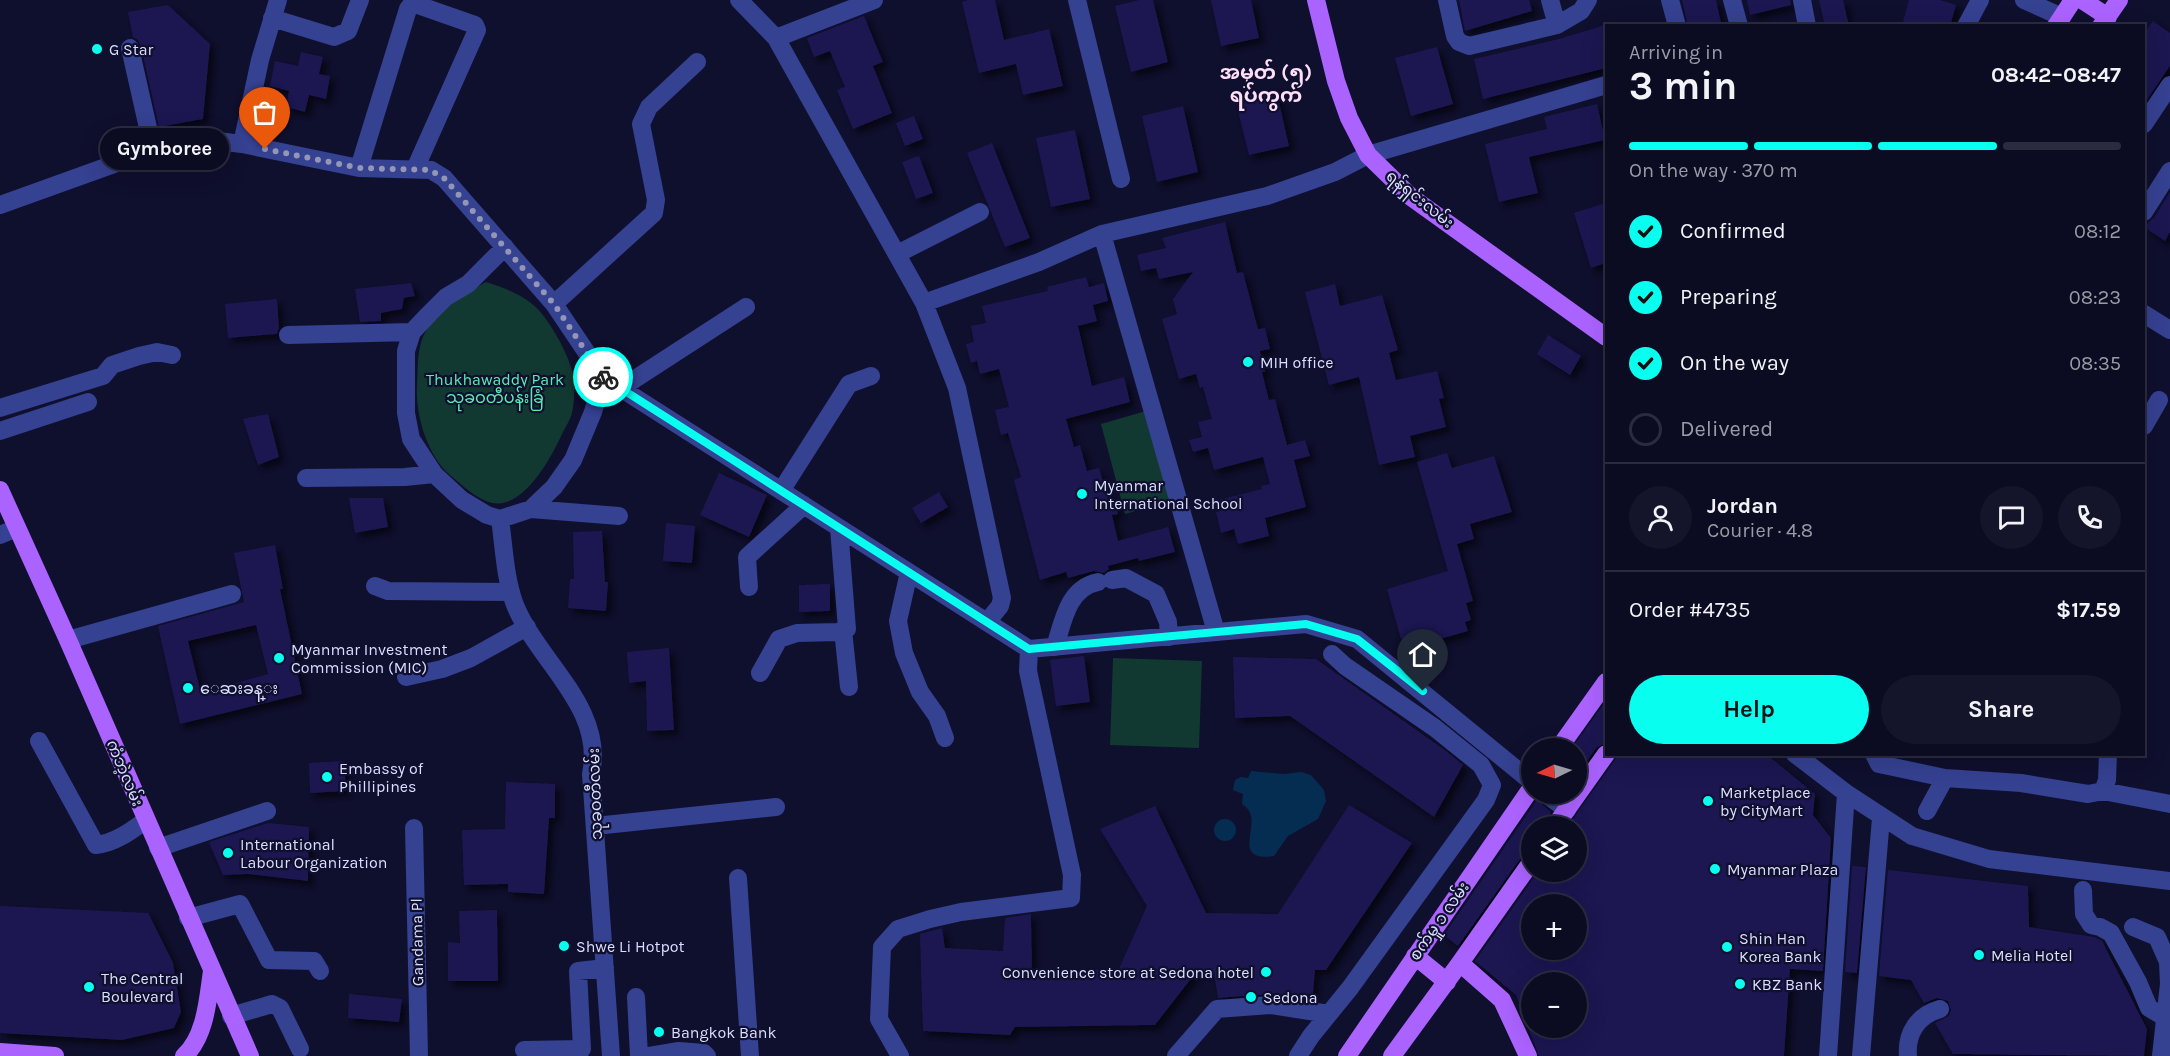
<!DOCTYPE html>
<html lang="en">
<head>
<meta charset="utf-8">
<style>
  :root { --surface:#0b0b22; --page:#14142a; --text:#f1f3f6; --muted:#9a9ba5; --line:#2b2b40; --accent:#08fff0 }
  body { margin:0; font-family:Karla,"Noto Sans Myanmar",sans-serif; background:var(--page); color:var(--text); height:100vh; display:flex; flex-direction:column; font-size:22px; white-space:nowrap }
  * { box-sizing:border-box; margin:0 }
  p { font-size:20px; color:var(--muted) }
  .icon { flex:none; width:33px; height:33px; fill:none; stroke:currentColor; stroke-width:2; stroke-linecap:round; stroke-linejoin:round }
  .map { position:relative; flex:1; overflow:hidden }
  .panel { position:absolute; left:1605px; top:24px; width:540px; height:732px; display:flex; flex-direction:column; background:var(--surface); border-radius:0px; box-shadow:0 6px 24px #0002,0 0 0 2px var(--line) }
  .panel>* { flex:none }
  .needle { width:39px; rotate:265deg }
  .buttons { position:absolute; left:1521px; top:738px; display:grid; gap:12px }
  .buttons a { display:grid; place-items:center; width:66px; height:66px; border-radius:50%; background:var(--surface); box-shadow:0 6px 24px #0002,0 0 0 2px var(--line); font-size:30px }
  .pin { position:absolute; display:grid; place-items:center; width:51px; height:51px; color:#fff; margin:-62px -26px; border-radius:50% 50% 50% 0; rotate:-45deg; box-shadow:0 0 6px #0007 }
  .pin .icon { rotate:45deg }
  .courier { position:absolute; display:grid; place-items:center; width:60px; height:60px; margin:-30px; border:4px solid #08fff0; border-radius:50%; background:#fff; color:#222; box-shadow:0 2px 8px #0007 }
  .bubble { position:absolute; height:42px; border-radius:21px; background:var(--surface); box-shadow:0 6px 24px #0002,0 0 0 2px var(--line); font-size:20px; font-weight:700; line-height:42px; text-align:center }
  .head em { font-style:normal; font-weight:700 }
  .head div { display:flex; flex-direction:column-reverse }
  .head { display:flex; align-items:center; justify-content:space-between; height:102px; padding:0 24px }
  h1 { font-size:39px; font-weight:700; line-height:45px }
  .bar { display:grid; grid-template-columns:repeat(4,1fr); gap:9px 6px; align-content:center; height:72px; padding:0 24px }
  .bar i { height:8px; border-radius:4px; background:var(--line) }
  .bar .on { background:var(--accent) }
  .bar p { grid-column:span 4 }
  .line { display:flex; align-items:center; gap:15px; padding:0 24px; border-top:2px solid var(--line) }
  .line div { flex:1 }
  .round { display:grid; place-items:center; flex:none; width:63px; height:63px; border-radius:32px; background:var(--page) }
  ol { padding:0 24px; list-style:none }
  li { display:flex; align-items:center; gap:18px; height:66px }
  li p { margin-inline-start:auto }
  li .icon { padding:6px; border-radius:50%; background:var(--accent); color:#111; stroke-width:4 }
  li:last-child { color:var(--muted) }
  li i { width:33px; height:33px; border:3px solid var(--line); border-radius:50% }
  .action { display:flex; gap:12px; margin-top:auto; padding:12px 24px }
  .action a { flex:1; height:69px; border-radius:36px; background:var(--accent); color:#111; font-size:24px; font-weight:700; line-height:69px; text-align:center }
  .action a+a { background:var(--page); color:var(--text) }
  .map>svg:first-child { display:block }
</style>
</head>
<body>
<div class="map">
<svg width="2170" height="1056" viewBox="0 0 2170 1056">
  <defs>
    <filter id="shadow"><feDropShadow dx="5" dy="5" stdDeviation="3" flood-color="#0009"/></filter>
  </defs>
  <rect width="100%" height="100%" fill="#0f0f2e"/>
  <path fill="#113931" d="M486,282c16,5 32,11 45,21 17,12 42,58 43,78 1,10 0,23 -2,32 -2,7 -7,15 -10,21 -11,24 -38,75 -70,69 -16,-4 -30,-18 -42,-28 -23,-20 -35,-61 -33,-91 1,-12 0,-25 3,-37 6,-31 40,-51 66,-65z
    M1146,411l24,90 -45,13 -24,-90z
    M1113,658l89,3 -3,87 -89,-3z"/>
  <path fill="#052d51" d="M1251,771l33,3 17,-2 10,3 13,15 2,11 -8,18 -30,17 -14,20c-39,6 -19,-24 -23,-40 -1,-6 -5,-9 -9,-12l1,-10 -10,-4 2,-10 6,-3 7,1z
    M1214 830a11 11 0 1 1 22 0a11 11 0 1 1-22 0Z"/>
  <path fill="#1b1951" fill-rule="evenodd" filter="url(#shadow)" d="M969,0h26l9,40 45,-11 14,57 -40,9 -7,-31 -37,9 -17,-71z
    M1139,0h14l15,62 -37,10 -16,-66z
    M1211,0h40l8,38 -38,8z
    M1459,0h70l3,11 -67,20z
    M1682,0h34l5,23 -10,3h-23z
    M1747,0h43l1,5 -41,10z
    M1819,0h24l6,26h-24z
    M1909,0h31l16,5 -6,21h-48z
    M168,5l42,39 -7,75 -44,8 -18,-81 -3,-6 -5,-3 -5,-25z
    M864,16l19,46 -10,4 19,47 -39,16 -16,-39 8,-3 -15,-36 -16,6 -7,-19z
    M2153,21l17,12v33l-26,38v-70z
    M1606,25v43l-123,31 -9,-40 81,-19z
    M1437,47l16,57 -42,12 -16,-58z
    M301,52l22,5 -4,17 11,2 -4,23 -17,-4 -4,17 -19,-5 3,-16 -19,-5 5,-25 23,5z
    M1276,89l13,57 -40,9 -14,-56z
    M1597,104l8,36 -76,17 9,36 -39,9 -14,-58 62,-15 -3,-12z
    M1183,106l15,66 -41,10 -15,-66z
    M914,116l9,23 -18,7 -9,-23z
    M1075,130l15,69 -39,8 -15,-69z
    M992,143l38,95 -25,9 -38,-94z
    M919,156l14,37 -17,6 -14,-37z
    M2170,192v40l-5,9 -21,-14 10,-9z
    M1606,203v60l-15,5 -17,-55z
    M1225,222l12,51 6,-1 15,57 7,-1 5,21 -10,2 5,21h-3l7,28 6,-1 12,46 18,-5 5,16 -16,4 12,47 -41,11 4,18 -31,8 -4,-15 -13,4 -5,-21 6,-2 -3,-10 43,-11 -1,-3 9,-2 -7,-27 -49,13 -6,-22 -15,4 -4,-12 13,-3 -4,-15 14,-3 -9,-32 -3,1 -4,-14 -17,5 -17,-60 15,-5 -4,-15 20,-27 -34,7 -3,-11 -15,3 -4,-16 29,-7 -4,-10z
    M1086,277l3,10 15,-4 4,18 -15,4 4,16 -19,5 14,60 32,-9 6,25 -64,17 8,28 6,-2 7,26 12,-3 9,31 6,-1 4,16 -6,1 6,26 50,-14 7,25 -36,9 -1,-3 -30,8 1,3 -5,4 -10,-2 -26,7 -2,-6 -26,8 -26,-100 7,-3 -13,-44 -7,2 -6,-25 14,-3 -10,-38 -19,5 -3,-13 -6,2 -5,-19 8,-2 -3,-16 15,-3 -4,-17 66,-15 -1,-4z
    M411,283l4,13 -11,2 -2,11 -21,4v8l-21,1 -5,-33z
    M1335,284l5,22 42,-11 16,55 -9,3 7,27 41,-9 7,27 -5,1 7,28 -36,9 5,21 -36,8 -20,-88 -30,8 -24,-93z
    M277,299l2,29 -2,6 -49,4 -3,-34z
    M1548,335l33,21 -11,19 -33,-21z
    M268,414l11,43 -21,8 -15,-46z
    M1447,453l5,15 42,-12 18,56 -42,12 4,15 -17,5 16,57 -7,2 5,17 -6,2 3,9 -56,16 -3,-10 -8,2 -14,-50 61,-18 -31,-109z
    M719,473l48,22 -18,42 -49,-22z
    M939,492l9,15 -27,16 -9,-15z
    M349,498h34l5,29 -33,6z
    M666,523l29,3 -3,37 -29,-2z
    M602,531l3,51h3l-2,29 -38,-3 2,-29h4l-1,-47z
    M275,545l8,44h-3l22,105 -122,30 -22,-98 86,-24 -10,-49zM256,625l12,49 -67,19 -13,-52z
    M830,584v27l-31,1v-27z
    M669,648l5,82 -27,1 -1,-50 -17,2 -2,-31z
    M1084,656l6,46 -34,4 -6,-46z
    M1233,657l83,2 130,92 17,14 -29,52 -144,-101 -55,2z
    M1606,701v42l-9,4 -21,29v-28h-4z
    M1617,754h149l49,40 -2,21 18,23 -8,133 -33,-2 -6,87h-245l-23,-61 -41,-34 63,-89h38v-46h-8l47,-66zM1532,904h44v46h-44zM1532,982h44v46h-44z
    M344,761l2,30 -36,2 -1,-30z
    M506,782l49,2v34h-6l-5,76 -36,-2v-8l-44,1 -2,-55 43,-1z
    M1537,800l14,12 -7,14h-12v24l-9,5 -65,91 -14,-11z
    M1349,805l63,38 -86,127h-11l-2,24 -29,2 -15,-2 -51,4 -4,-26 -17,-1 -42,54 -140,2 -5,8 -87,-4 -3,-97 22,-6 3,20 58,3 2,-33 26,-4 1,57 87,-2 28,-63 -47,-77 55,-23 51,107 72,1z
    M268,823l41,4 -1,54 -59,-7 -26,1 -14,-33z
    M1852,866l14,1 -9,106 -12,-1z
    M1888,870l140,16 1,41 65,10 8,4 45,88 -3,27 -191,-2 -18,-31 14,-7 2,-6 -3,-9 -11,-3 -13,5 -13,-23 -32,-4z
    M0,906l148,7 25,50 8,49 -7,16 -52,12 -122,-7z
    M497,910l1,71h-50v-39l12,1 -1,-32z
    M349,994l53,5 -3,23 -51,-4z"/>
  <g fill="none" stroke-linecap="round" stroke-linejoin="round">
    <path stroke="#354191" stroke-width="18" d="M739,0l37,38 148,265 33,85 45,210 -2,8 -13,16
      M1077,0l44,179
      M1447,0l8,36 4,6 10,4 88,-21 -7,-25
      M1670,0l7,26
      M1732,0l7,26
      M1802,0l5,26
      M2024,0l38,17
      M272,18l62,19 14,-6 12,-31
      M1557,25l24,-14 7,-11
      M1966,26l14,-26
      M776,38l98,-38
      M130,48l23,102
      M2144,124l26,-39
      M242,144l18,-84 18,-60
      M359,168l49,-159 3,-4 4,-1 60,21 2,5 -62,139
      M0,205l153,-55 56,-10 33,4 117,24 72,2 13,8 110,126 49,73 426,272 277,-25 51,15 175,143
      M2144,212l26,-41
      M1102,234l114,398
      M505,247l-37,37 -22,13 -17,17 -17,18 -6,19v62l5,26 23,35 28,26 25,15 13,4 31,-10 23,-22 19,-27 20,-48 10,-35
      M897,254l83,-42
      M924,303l115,-41 63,-28 165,-38 68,-24 33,-17 238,-70
      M554,304l100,-91 2,-13 -15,-76 8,-17 48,-45
      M2144,314l26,16
      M288,335l124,-3
      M621,388l125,-81
      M0,408l103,-32 9,-11 27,-9 18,-4 15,3
      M2144,426l15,-26
      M0,431l88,-29
      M306,478l99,-1 29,-3
      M781,491l68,-107 22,-8
      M531,509l88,7
      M500,519c4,28 5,60 15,86 23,57 90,102 76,169l20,282
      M0,535l17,-7
      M909,572l-11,49 6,32 16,39 17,24 8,22
      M1112,580l14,-2 30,16 12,28 1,15
      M375,586l13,5 123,1
      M749,587l-2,-30 57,-52
      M843,630l6,57
      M68,640l164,-46
      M1055,647c8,-26 13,-59 43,-65
      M760,673l19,-34 18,-6 41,-1 9,-3 -8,-101
      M406,677l36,-8 29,-11 56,-31
      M39,741l57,104c19,-2 35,-14 50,-25
      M1795,754l51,39 66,43 77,23 181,22
      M1874,754l5,10 66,14 76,5 67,11 15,-3 4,-11 1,-26
      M2103,791l67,13
      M1546,794l21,16
      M1927,811l18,-33
      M595,826l181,-19
      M414,828l5,228
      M158,848l109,-37
      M738,878l12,178
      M2083,890l1,24 7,11 9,2 11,6 27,49 11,26 17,10
      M188,918l52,-14 29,56 45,1 6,10
      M2133,927l24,10 11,25 1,22 -8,72
      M636,997l3,59
      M231,1016l41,-12 8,4 20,41
      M524,1050l58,-1 -4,-78 27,-3
      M649,1056l30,-5 25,2 3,3
      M900,1056l-21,-37 3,-72 16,-18 32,-10 31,-7 110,-14 1,-23 -44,-204 1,-22
      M1176,1056l41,-47 53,-4 59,9
      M1298,1056l13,-20 39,-48 136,-188 6,-15 -11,-20 -46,-37 -90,-62 -13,-12
      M1828,1056l18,-263
      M1861,1056l20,-238
      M1908,1056c-2,-23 10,-41 32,-47"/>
    <path stroke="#ab63ff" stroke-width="18" d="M1316,0l20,81 13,37 19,37 43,42 195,140
      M2082,0l26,17
      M2056,26l17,-26
      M2101,26l18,-26
      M0,490l68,150 182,416
      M1559,748l47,-66
      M1555,826l51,-72
      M1415,956l32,26
      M1460,963l42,37 26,56
      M0,1052l55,4
      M184,1056c22,-19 24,-59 28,-85
      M1347,1056l185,-269
      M1392,1056l68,-93 72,-102"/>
  </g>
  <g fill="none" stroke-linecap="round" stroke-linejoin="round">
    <path stroke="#9496b6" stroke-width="6" stroke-dasharray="0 10.8" d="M265,149l94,19 71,2 14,8 110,126 49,73"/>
    <path stroke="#08fff0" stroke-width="8" d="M603,377l426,272 277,-25 51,15 66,52"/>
  </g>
  <g fill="#08fff0" stroke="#0f0f2e" stroke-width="2">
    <circle cx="97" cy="49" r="6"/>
    <circle cx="1248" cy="362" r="6"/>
    <circle cx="1082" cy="494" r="6"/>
    <circle cx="279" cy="658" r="6"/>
    <circle cx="188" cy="688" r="6"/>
    <circle cx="327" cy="777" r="6"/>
    <circle cx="1708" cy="801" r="6"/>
    <circle cx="228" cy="853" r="6"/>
    <circle cx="1715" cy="869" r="6"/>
    <circle cx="564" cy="946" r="6"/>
    <circle cx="1727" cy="947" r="6"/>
    <circle cx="1979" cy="955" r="6"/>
    <circle cx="1266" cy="972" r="6"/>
    <circle cx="1740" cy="984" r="6"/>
    <circle cx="89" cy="987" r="6"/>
    <circle cx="1251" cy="997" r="6"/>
    <circle cx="659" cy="1032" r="6"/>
  </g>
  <g text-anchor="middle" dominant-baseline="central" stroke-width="4.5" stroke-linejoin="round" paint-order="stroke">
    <g font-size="16" fill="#dcdeff" stroke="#0f0f2e" text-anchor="start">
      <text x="109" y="49">G Star</text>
      <text x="1260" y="362">MIH office</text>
      <text x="1094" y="485">Myanmar<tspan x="1094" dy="18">International School</tspan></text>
      <text x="291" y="649">Myanmar Investment<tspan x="291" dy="18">Commission (MIC)</tspan></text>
      <text x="200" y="688">ေဆးခန္း</text>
      <text x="339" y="768">Embassy of<tspan x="339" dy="18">Phillipines</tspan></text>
      <text x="1720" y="792">Marketplace<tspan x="1720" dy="18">by CityMart</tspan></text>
      <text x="240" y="844">International<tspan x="240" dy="18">Labour Organization</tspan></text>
      <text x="1727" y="869">Myanmar Plaza</text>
      <text x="1739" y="938">Shin Han<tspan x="1739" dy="18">Korea Bank</tspan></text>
      <text x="576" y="946">Shwe Li Hotpot</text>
      <text x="1991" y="955">Melia Hotel</text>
      <text x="1254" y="972" text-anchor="end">Convenience store at Sedona hotel</text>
      <text x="101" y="978">The Central<tspan x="101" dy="18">Boulevard</tspan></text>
      <text x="1752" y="984">KBZ Bank</text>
      <text x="1263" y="997">Sedona</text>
      <text x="671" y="1032">Bangkok Bank</text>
    </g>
    <g font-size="16" fill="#dcdeff" stroke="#0f0f2e">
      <text transform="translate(1420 199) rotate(39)">ရန်ရှင်းလမ်း</text>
      <text transform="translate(125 773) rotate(67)">ကံဘဲ့လမ်း</text>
      <text transform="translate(595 794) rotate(-92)">သုခဝတီလမ်း</text>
      <text transform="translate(1439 921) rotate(-55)">စက်မှု ၁ လမ်း</text>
      <text transform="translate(417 942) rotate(-91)">Gandama Pl</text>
    </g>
    <g font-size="16" fill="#5becb0" stroke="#0f0f2e">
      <text x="495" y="379">Thukhawaddy Park<tspan x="495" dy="18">သုခဝတီပန်းခြံ</tspan></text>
    </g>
    <g font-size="20" font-weight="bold" fill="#ffdef8" stroke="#0f0f2e">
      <text x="1266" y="72">အမှတ် (၅)<tspan x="1266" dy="23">ရပ်ကွက်</tspan></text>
    </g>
  </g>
</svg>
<div class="buttons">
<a><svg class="needle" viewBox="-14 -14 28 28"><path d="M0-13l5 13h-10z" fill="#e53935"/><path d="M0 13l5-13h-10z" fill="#9a9ba5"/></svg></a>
<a><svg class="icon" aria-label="layers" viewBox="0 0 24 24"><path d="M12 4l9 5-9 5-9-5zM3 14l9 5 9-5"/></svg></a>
<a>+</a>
<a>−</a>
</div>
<div class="pin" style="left:265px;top:149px;background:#ea580c"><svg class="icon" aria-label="bag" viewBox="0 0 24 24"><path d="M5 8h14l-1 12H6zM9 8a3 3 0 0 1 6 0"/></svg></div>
<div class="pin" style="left:1423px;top:691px;background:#1f2937"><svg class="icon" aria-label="home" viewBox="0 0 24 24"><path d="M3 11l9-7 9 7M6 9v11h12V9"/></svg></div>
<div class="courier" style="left:603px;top:377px"><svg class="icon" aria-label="bike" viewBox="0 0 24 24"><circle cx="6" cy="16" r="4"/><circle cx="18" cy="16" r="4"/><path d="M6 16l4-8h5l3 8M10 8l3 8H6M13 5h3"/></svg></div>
<div class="bubble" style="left:100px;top:128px;width:129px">Gymboree</div>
<section class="panel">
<div class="head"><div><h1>3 min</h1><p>Arriving in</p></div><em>08:42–08:47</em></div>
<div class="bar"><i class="on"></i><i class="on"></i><i class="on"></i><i></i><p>On the way · 370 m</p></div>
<ol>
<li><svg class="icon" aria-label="check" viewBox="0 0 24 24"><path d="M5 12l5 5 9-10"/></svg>Confirmed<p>08:12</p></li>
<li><svg class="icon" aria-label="check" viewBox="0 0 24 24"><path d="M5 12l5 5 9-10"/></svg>Preparing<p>08:23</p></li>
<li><svg class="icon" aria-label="check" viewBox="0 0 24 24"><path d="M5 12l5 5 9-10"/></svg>On the way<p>08:35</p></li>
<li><i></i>Delivered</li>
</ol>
<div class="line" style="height:108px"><a class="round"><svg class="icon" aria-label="person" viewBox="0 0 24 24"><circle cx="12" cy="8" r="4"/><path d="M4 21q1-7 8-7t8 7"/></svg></a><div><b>Jordan</b><p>Courier · 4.8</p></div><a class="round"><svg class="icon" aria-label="chat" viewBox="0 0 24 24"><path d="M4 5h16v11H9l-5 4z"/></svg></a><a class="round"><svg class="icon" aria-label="phone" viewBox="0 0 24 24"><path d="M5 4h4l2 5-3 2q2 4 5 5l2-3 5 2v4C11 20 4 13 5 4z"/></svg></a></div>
<div class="line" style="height:78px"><div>Order #4735</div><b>$17.59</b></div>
<div class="action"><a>Help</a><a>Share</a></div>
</section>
</div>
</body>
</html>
